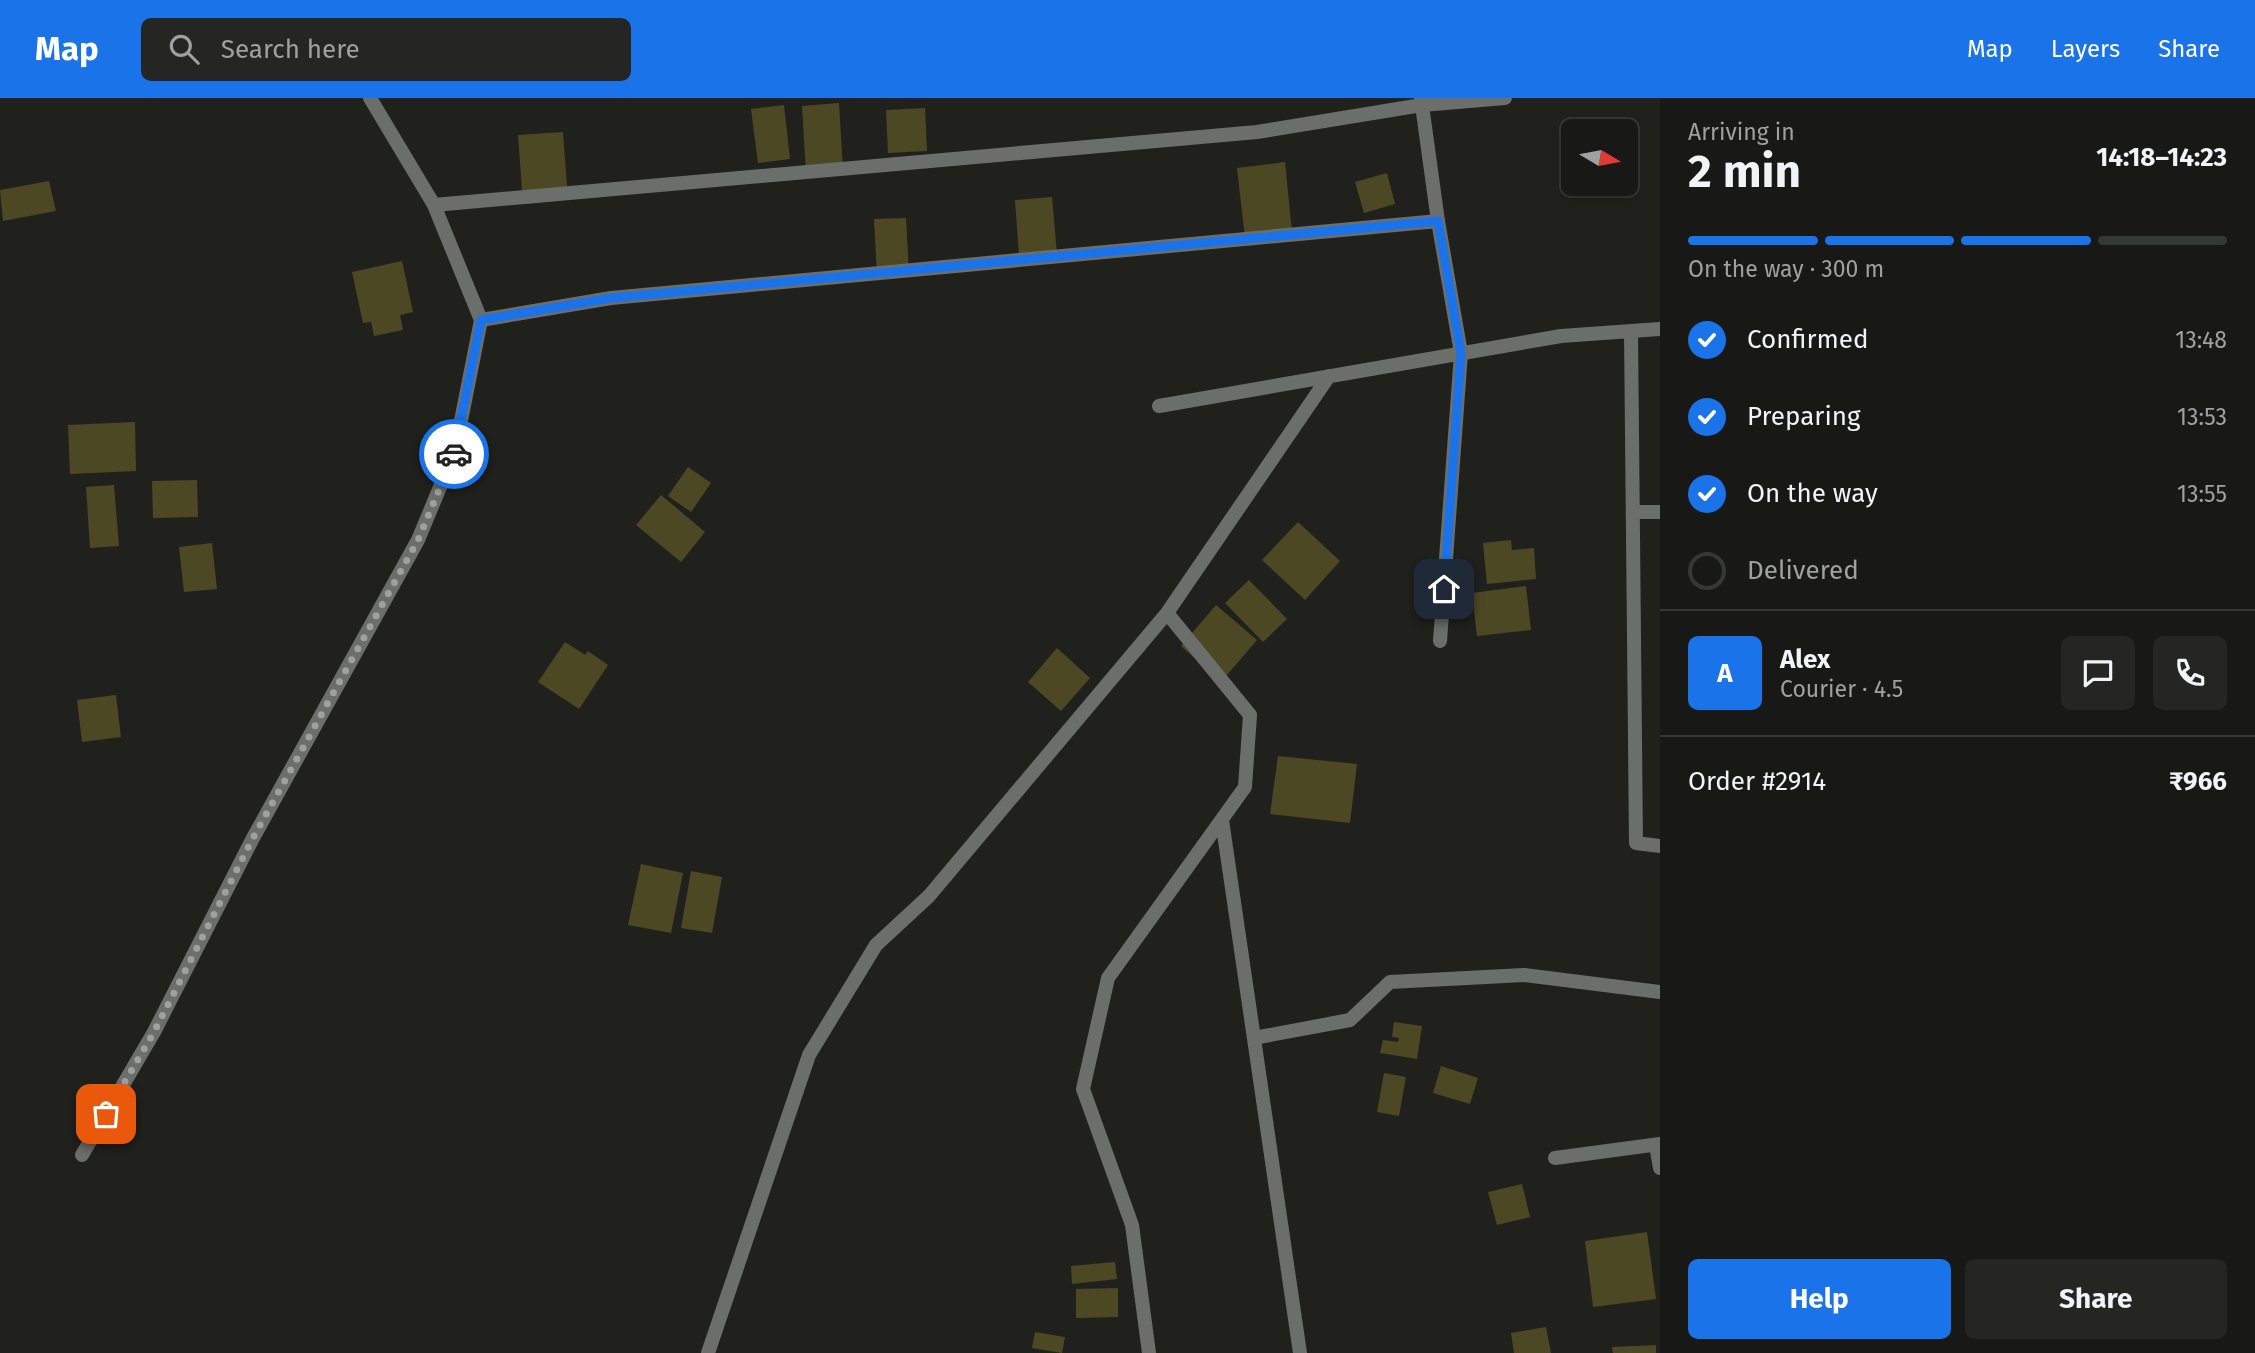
<!DOCTYPE html>
<html lang="en">
<head>
<meta charset="utf-8">
<style>
  :root { --surface:#181916; --page:#252623; --text:#f1f3f6; --muted:#9fa0a1; --line:#363835; --accent:#1a73e8 }
  body { margin:0; font-family:"Fira Sans",sans-serif; background:var(--page); color:var(--text); height:100vh; display:flex; flex-direction:column; font-size:26px; white-space:nowrap }
  * { box-sizing:border-box; margin:0 }
  p { font-size:23px; color:var(--muted) }
  .icon { flex:none; width:38px; height:38px; fill:none; stroke:currentColor; stroke-width:2; stroke-linecap:round; stroke-linejoin:round }
  .map { position:relative; flex:1; overflow:hidden }
  .side { display:flex; flex-direction:column; background:var(--surface); width:595px }
  .side>* { flex:none }
  .needle { width:46px; rotate:100deg }
  .fabs { position:absolute; left:1561px; top:21px; display:grid; gap:14px }
  .fabs a { display:grid; place-items:center; width:77px; height:77px; border-radius:10px; background:var(--surface); box-shadow:0 4px 10px #0003,0 0 0 2px var(--line); font-size:35px }
  .pin { position:absolute; display:grid; place-items:center; width:60px; height:60px; color:#fff; margin:-30px; border-radius:14px; box-shadow:0 4px 10px #0006 }
  .courier { position:absolute; display:grid; place-items:center; width:70px; height:70px; margin:-35px; border:5px solid #1a73e8; border-radius:50%; background:#fff; color:#222; box-shadow:0 2px 9px #0007 }
  .head em { font-style:normal; font-weight:700 }
  .head div { display:flex; flex-direction:column-reverse }
  .head { display:flex; align-items:center; justify-content:space-between; height:119px; padding:0 28px }
  h1 { font-size:46px; font-weight:700; line-height:52px }
  .bar { display:grid; grid-template-columns:repeat(4,1fr); gap:10px 7px; align-content:center; height:84px; padding:0 28px }
  .bar i { height:9px; border-radius:5px; background:var(--line) }
  .bar .current { background:var(--accent) }
  .bar p { grid-column:span 4 }
  .line { display:flex; align-items:center; gap:18px; padding:0 28px; border-top:2px solid var(--line) }
  .line div { flex:1 }
  .round { display:grid; place-items:center; flex:none; width:74px; height:74px; border-radius:10px; background:var(--page) }
  ol { padding:0 28px; list-style:none }
  li { display:flex; align-items:center; gap:21px; height:77px }
  li p { margin-inline-start:auto }
  li .icon { padding:7px; border-radius:50%; background:var(--accent); color:#fff; stroke-width:4 }
  li:last-child { color:var(--muted) }
  li i { width:38px; height:38px; border:4px solid var(--line); border-radius:50% }
  .cta { display:flex; gap:14px; margin-top:auto; padding:14px 28px }
  .cta a { flex:1; height:80px; border-radius:10px; background:var(--accent); color:#fff; font-size:28px; font-weight:700; line-height:80px; text-align:center }
  .cta a+a { background:var(--page); color:var(--text) }
  header { display:flex; align-items:center; gap:42px; box-sizing:border-box; height:98px; padding:0 35px; background:var(--accent); color:#fff }
  header strong { font-size:33px }
  nav { display:flex; gap:38px; margin-inline-start:auto; font-size:24px }
  .search { width:490px; height:63px; background:var(--page); display:flex; align-items:center; gap:18px; box-sizing:border-box; padding:0 24px; border-radius:10px; color:var(--muted); font-size:26px }
  main { display:flex; flex:1; min-height:0 }
  .map>svg:first-child { display:block }
</style>
</head>
<body>
<header>
<strong>Map</strong>
<div class="search"><svg class="icon" aria-label="search" viewBox="0 0 24 24"><circle cx="10" cy="10" r="6"/><path d="M15 15l6 6"/></svg>Search here</div>
<nav><a>Map</a><a>Layers</a><a>Share</a></nav>
</header>
<main>
<div class="map">
<svg width="1660" height="1255" viewBox="0 0 1660 1255">
  <rect width="100%" height="100%" fill="#20211d"/>
  <path fill="#4d4824" d="M839,5l4,67 -37,3 -4,-67z
    M784,7l6,54 -32,4 -7,-54z
    M925,10l2,43 -39,2 -2,-43z
    M563,34l5,68 -45,4 -5,-69z
    M1285,64l7,70 -47,6 -8,-70z
    M1387,75l8,31 -31,9 -9,-31z
    M49,83l7,30 -53,10 -3,-31z
    M1052,99l5,57 -38,3 -4,-57z
    M906,120l3,56 -32,1 -3,-56z
    M402,163l11,51 -13,3 3,15 -29,6 -3,-14 -8,1 -11,-51z
    M135,324l1,49 -66,3 -2,-49z
    M688,369l23,16 -20,29 -23,-16z
    M197,382l1,37 -45,1 -1,-37z
    M114,387l5,61 -29,2 -4,-61z
    M661,397l44,37 -24,30 -45,-37z
    M1298,424l42,39 -35,39 -43,-40z
    M1511,442l1,10 22,-2 2,31 -49,5 -4,-41z
    M212,445l5,46 -33,3 -5,-45z
    M1249,482l38,39 -24,23 -38,-39z
    M1526,488l5,44 -54,6 -5,-43z
    M1216,507l41,35 -36,42 -40,-36z
    M565,544l20,13 3,-4 20,14 -29,44 -41,-27z
    M1057,550l33,30 -29,33 -33,-29z
    M116,597l5,42 -39,5 -5,-42z
    M1278,658l79,8 -7,59 -80,-9z
    M641,766l42,9 -12,60 -43,-8z
    M691,773l31,6 -10,56 -31,-5z
    M1394,924l28,4 -5,33 -37,-6 3,-13 15,2 1,-4 -7,-1z
    M1441,968l37,12 -8,26 -37,-11z
    M1384,975l22,4 -7,39 -22,-4z
    M1522,1086l8,33 -33,8 -9,-33z
    M1647,1134l9,67 -63,8 -8,-66z
    M1115,1164l2,17 -45,5 -1,-18z
    M1118,1190v29l-42,1v-29z
    M1546,1229l5,26h-37l-3,-20z
    M1035,1234l30,5 -3,16 -30,-5z
    M1656,1247v8h-43l-1,-6z"/>
  <g fill="none" stroke-linecap="round" stroke-linejoin="round">
    <path stroke="#6c6e6c" stroke-width="14" d="M1421,0l17,123 23,132 -21,288
      M434,107l823,-73 165,-27 83,-7
      M481,222l130,-22 827,-77
      M1631,233l5,512 24,3
      M1159,308l402,-70 99,-7
      M1633,414h27
      M1222,722l78,533
      M1254,940l96,-18 40,-38 134,-7 136,17
      M1656,1047l4,23
      M82,1057l72,-123 99,-194 165,-298 37,-89 26,-131 -47,-115 -64,-107
      M1555,1060l105,-14
      M708,1255l101,-298 67,-110 53,-49 238,-283 162,-237
      M1149,1255l-17,-128 -49,-136 25,-111 137,-191 5,-72 -83,-102"/>
  </g>
  <g fill="none" stroke-linecap="round" stroke-linejoin="round">
    <path stroke="#a0a19e" stroke-width="7" stroke-dasharray="0 12.6" d="M106,1016l48,-82 99,-194 165,-298 36,-86"/>
    <path stroke="#1a73e8" stroke-width="9" d="M454,356l27,-134 130,-22 827,-77 23,132 -17,236"/>
  </g>
</svg>
<div class="fabs">
<a><svg class="needle" viewBox="-14 -14 28 28"><path d="M0-13l5 13h-10z" fill="#e53935"/><path d="M0 13l5-13h-10z" fill="#9fa0a1"/></svg></a>
</div>
<div class="pin" style="left:106px;top:1016px;background:#ea580c"><svg class="icon" aria-label="bag" viewBox="0 0 24 24"><path d="M5 8h14l-1 12H6zM9 8a3 3 0 0 1 6 0"/></svg></div>
<div class="pin" style="left:1444px;top:491px;background:#1f2937"><svg class="icon" aria-label="home" viewBox="0 0 24 24"><path d="M3 11l9-7 9 7M6 9v11h12V9"/></svg></div>
<div class="courier" style="left:454px;top:356px"><svg class="icon" aria-label="car" viewBox="0 0 24 24"><path d="M5 17H2v-5l4-1 3-4h7l3 4 3 1v5h-3M9 17h6M6 11h13"/><circle cx="7" cy="17" r="2"/><circle cx="17" cy="17" r="2"/></svg></div>
</div>
<section class="side">
<div class="head"><div><h1>2 min</h1><p>Arriving in</p></div><em>14:18–14:23</em></div>
<div class="bar"><i class="current"></i><i class="current"></i><i class="current"></i><i></i><p>On the way · 300 m</p></div>
<ol>
<li><svg class="icon" aria-label="check" viewBox="0 0 24 24"><path d="M5 12l5 5 9-10"/></svg>Confirmed<p>13:48</p></li>
<li><svg class="icon" aria-label="check" viewBox="0 0 24 24"><path d="M5 12l5 5 9-10"/></svg>Preparing<p>13:53</p></li>
<li><svg class="icon" aria-label="check" viewBox="0 0 24 24"><path d="M5 12l5 5 9-10"/></svg>On the way<p>13:55</p></li>
<li><i></i>Delivered</li>
</ol>
<div class="line" style="height:126px"><b class="round" style="background:var(--accent);color:#fff">A</b><div><b>Alex</b><p>Courier · 4.5</p></div><a class="round"><svg class="icon" aria-label="chat" viewBox="0 0 24 24"><path d="M4 5h16v11H9l-5 4z"/></svg></a><a class="round"><svg class="icon" aria-label="phone" viewBox="0 0 24 24"><path d="M5 4h4l2 5-3 2q2 4 5 5l2-3 5 2v4C11 20 4 13 5 4z"/></svg></a></div>
<div class="line" style="height:91px"><div>Order #2914</div><b>₹966</b></div>
<div class="cta"><a>Help</a><a>Share</a></div>
</section>
</main>
</body>
</html>
